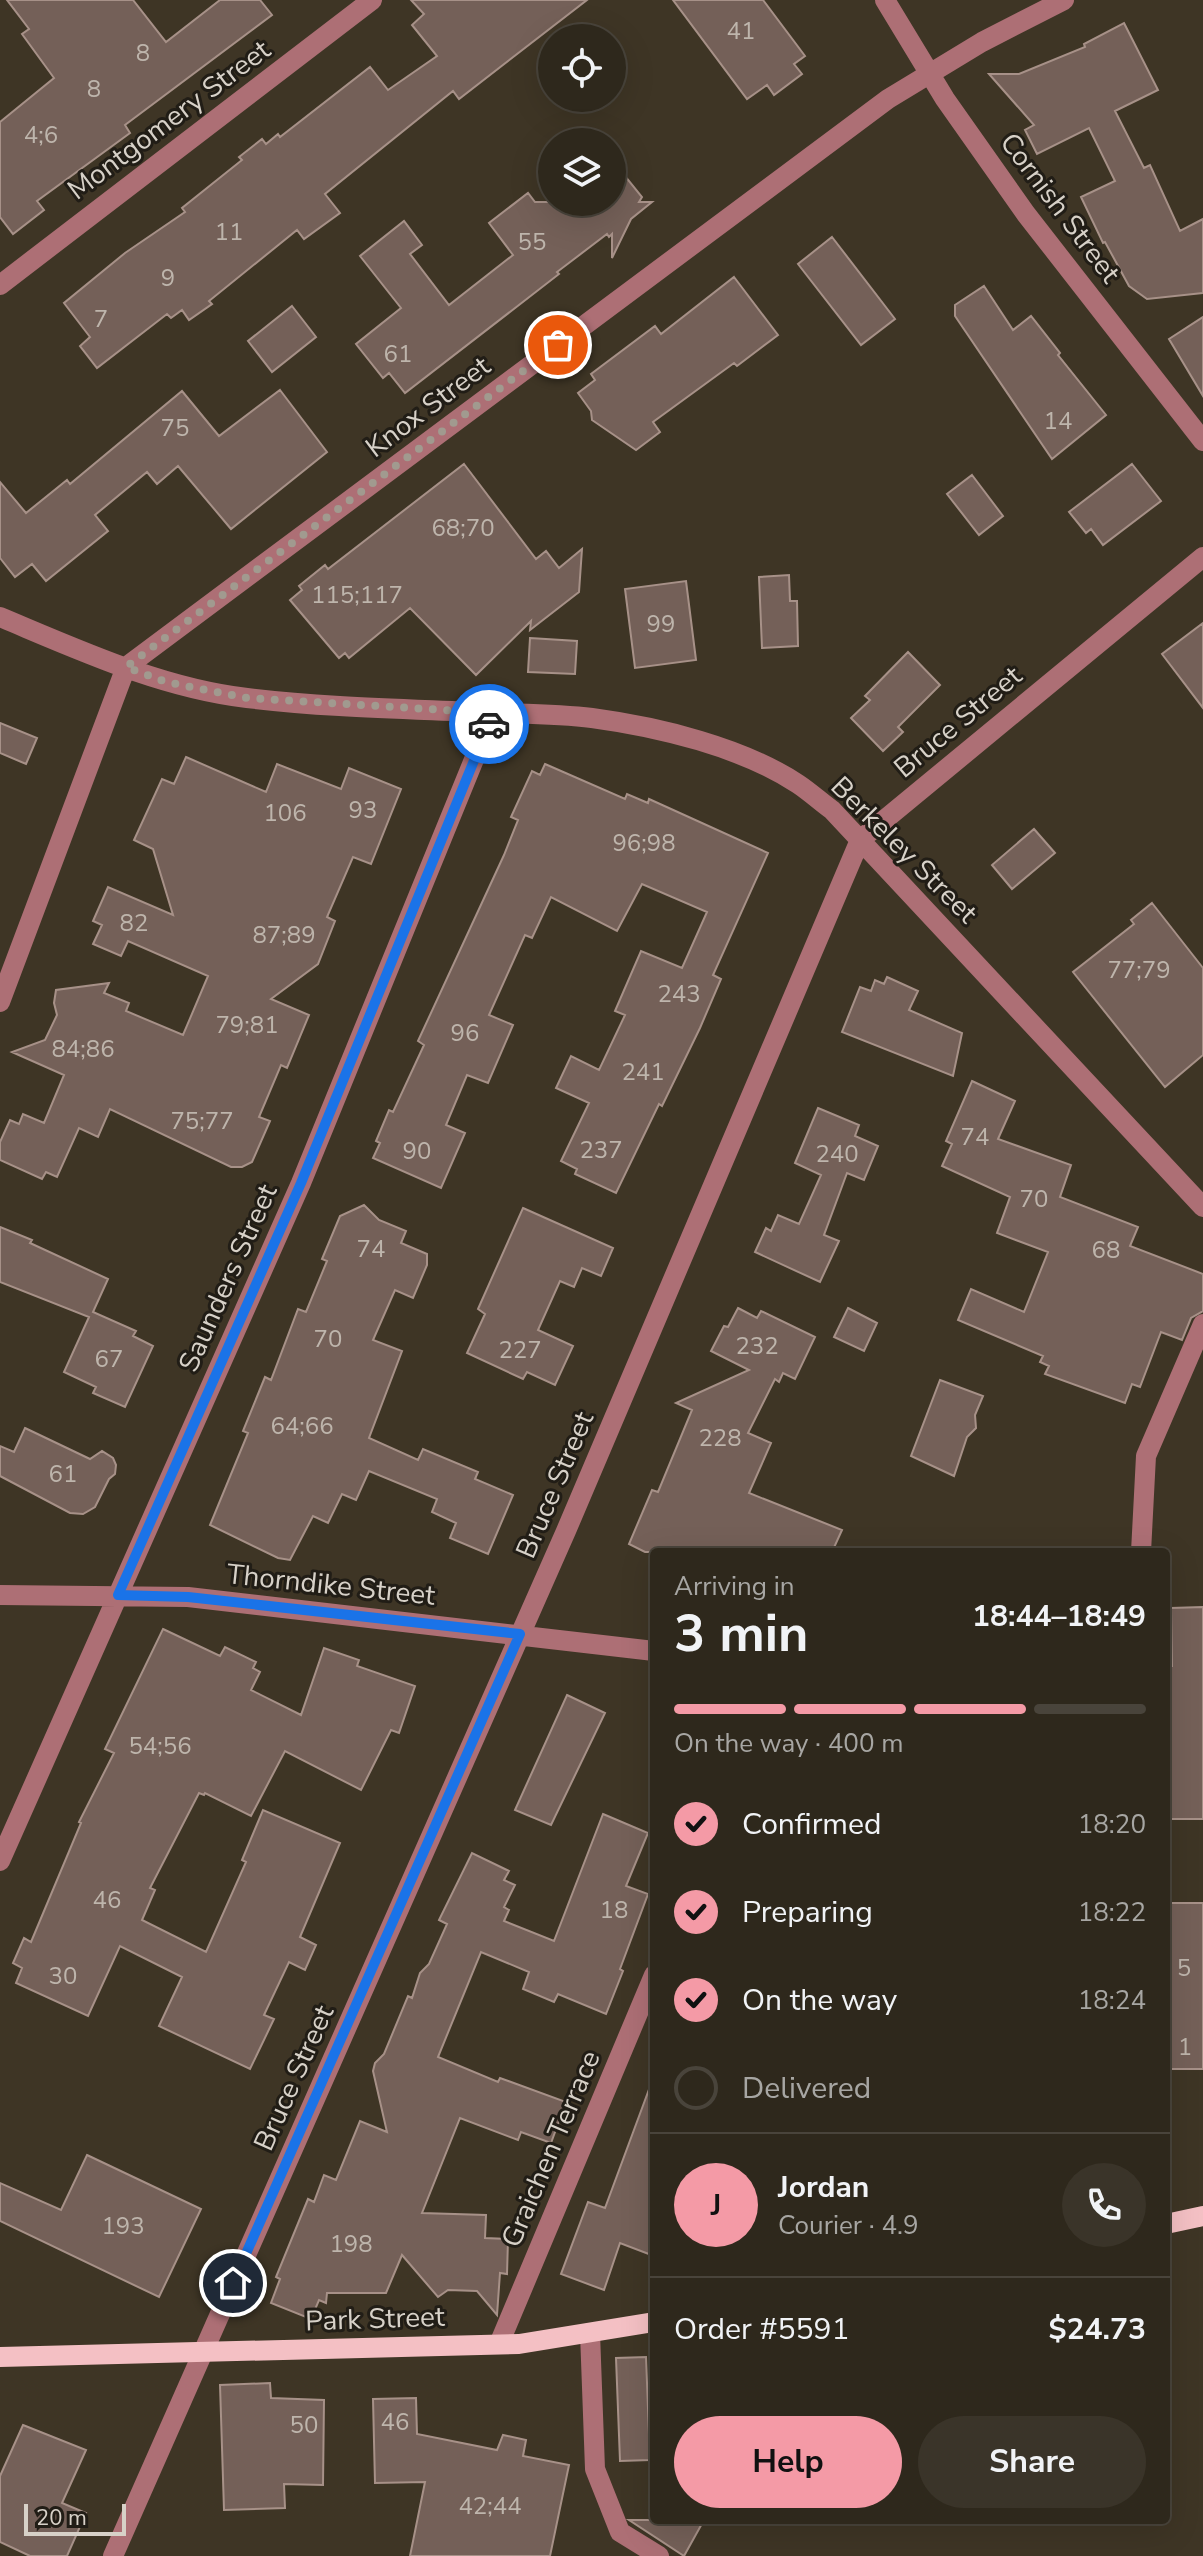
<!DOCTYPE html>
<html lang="en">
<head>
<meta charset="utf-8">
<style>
  :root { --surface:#2e281c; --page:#3a3429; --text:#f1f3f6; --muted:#a7a6a3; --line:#49443b; --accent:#f49aa6 }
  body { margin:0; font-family:"Nunito Sans",sans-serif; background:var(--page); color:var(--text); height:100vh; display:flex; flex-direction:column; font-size:30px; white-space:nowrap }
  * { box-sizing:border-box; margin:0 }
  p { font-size:26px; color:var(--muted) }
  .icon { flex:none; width:44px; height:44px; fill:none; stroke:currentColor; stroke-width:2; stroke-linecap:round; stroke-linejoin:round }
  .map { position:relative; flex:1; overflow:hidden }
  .panel { position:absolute; left:650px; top:1548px; width:520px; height:976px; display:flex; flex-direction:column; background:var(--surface); border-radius:8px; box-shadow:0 8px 32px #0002,0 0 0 2px var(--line) }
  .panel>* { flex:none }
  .buttons { position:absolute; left:538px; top:24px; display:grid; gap:16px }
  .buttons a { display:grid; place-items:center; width:88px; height:88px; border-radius:50%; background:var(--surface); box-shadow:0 8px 32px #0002,0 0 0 2px var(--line); font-size:40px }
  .scale { position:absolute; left:24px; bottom:20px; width:102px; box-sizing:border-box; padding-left:8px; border:4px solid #d7d1c8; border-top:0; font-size:22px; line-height:28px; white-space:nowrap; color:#d7d1c8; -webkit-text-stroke:6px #211d16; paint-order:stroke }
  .pin { position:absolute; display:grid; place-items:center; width:68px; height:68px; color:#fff; margin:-34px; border:4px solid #fff; border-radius:50%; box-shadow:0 2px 8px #0007 }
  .courier { position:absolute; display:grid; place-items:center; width:80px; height:80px; margin:-40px; border:6px solid #1a73e8; border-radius:50%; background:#fff; color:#222; box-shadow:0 2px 10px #0007 }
  .summary em { font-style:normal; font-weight:700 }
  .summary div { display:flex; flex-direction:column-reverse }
  .summary { display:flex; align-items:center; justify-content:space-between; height:136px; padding:0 24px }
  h1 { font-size:52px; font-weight:700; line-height:60px }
  .bar { display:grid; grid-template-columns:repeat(4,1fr); gap:12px 8px; align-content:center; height:96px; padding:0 24px }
  .bar i { height:10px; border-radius:6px; background:var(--line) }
  .bar .on { background:var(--accent) }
  .bar p { grid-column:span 4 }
  .line { display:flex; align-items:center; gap:20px; padding:0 24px; border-top:2px solid var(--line) }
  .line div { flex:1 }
  .round { display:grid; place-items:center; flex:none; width:84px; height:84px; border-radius:42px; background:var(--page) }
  ol { padding:0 24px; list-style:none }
  li { display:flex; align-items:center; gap:24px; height:88px }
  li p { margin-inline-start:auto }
  li .icon { padding:8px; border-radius:50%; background:var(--accent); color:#111; stroke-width:4 }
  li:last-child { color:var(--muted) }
  li i { width:44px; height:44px; border:4px solid var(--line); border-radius:50% }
  .cta { display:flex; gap:16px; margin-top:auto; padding:16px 24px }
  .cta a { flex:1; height:92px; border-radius:48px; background:var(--accent); color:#111; font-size:32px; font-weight:700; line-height:92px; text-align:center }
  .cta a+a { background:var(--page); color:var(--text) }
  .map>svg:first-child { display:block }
</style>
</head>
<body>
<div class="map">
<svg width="1203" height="2556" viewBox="0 0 1203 2556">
  <rect width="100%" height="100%" fill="#3e3525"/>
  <path fill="#746058" stroke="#a79188" stroke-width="2" d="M7,0h126l33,42 54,-42h40l12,15 -147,110 5,8 -93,68 7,9 -31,24 -13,-17v-95l54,-44 -32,-44 7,-5z
    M411,0h176l-128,99 -6,-8 -128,103 15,19 -36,26 -7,-9 -88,71 3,3 -23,16 -7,-10 -11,8 -4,-4 -70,54 -17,-22 10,-9 -26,-34 61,-50 60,-41 -3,-4 60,-48 -3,-3 23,-18 4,5 12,-10 2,3 90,-70 18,23 49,-34 -25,-31 12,-11z
    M673,0h90l42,56 -11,8 8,10 -28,21 -7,-10 -20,14z
    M1124,23l34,67 -43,21 29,57 6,-3 30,66 23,-12v74l-56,6 -18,-13 -24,-44 -2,1 -22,-46 34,-16 -26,-53 -52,26 -12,-24 9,-5 -45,-51h30l66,-27 -1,-3z
    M612,160l30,37 -3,5h13l-21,17 -19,39v-24l-3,3 -2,-3 -50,38 2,2 -154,119 -16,-20 -6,5 -27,-34 45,-36 -41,-52 44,-35 18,24 -12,9 39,51 64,-50 -24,-32 39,-30 7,9h77z
    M832,237l63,82 -34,26 -63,-81z
    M734,277l44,58 -41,31 -3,-3 -81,59 7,10 -24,18 -44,-30 -1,-9 -13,-18 17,-13 -4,-6 64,-48 6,8z
    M984,286l29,44 18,-14 29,37 -2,2 48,60 -54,44 -97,-143v-11z
    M292,306l24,31 -44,35 -24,-31z
    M1203,317v79l-34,-57z
    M280,390l47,62 -96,77 -53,-63 -21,18 -10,-12 -52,43 13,16 -62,50 -14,-17 -17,13 -15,-19v-76l26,31 41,-33 3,4 112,-93 37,45z
    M464,464l72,95 10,-8 13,17 23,-19 -3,43 -49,38 1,-9 -55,54 -66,-67 -61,50 -4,-5 -6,5 -49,-58 12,-10 -3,-4 26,-21 3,4z
    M1132,464l29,37 -58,44 -12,-16 -5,4 -17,-21z
    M972,475l31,41 -24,19 -32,-41z
    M789,575l1,26h7l1,45 -36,2 -3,-71z
    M686,581l10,79 -61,8 -10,-79z
    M1203,623v85l-41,-54z
    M530,638l47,3 -2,33 -47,-2z
    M908,652l32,33 -42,42 5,5 -20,19 -32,-33 19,-18 -5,-4z
    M0,723l37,15 -11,26 -26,-11z
    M186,757l80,35 11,-28 64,25 8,-21 52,21 -30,75 -18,-7 -26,60 8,4 -17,43 -47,35 38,16 -22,53 -6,-3 -22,52 11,4 -18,41 -10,5h-11l-121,-58 -12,28 -19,-9 -22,49 -11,-5 -4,7 -42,-19v-18l10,-22 9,4 4,-10 21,9 20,-48 -52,-23 33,-12 12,-25 -3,-12 2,-13 53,-7 -5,10 25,10 -3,8 57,24 25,-59 -80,-35 -7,15 -28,-12 9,-19 -9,-4 15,-34 65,28 -20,-66 -19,-9 28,-61 12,5z
    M545,764l80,35 2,-5 21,9 1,-4 119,54 -55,122 8,4 -21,49 -38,78 -3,-2 -43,89 -41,-19 2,-5 -16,-8 28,-58 -33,-15 15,-32 28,14 26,-55 -10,-4 26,-60 41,17 25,-56 -65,-28 -25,47 -66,-34 -19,41 -7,-3 -36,80 24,10 -25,58 -21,-8 -21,50 19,8 -24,55 -68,-30 7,-15 -4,-2 13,-31 4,2 31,-67 -6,-4 86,-186 14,-35 -7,-3 21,-46 8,4z
    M1034,829l21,24 -43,36 -20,-24z
    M1152,903l51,65v87l-38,32 -92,-115 61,-48 -3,-4z
    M887,977l31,14 -9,19 53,23 -9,43 -111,-44 18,-45 11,4 4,-11 9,4z
    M972,1081l43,20 -17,38 73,26 -11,32 78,30 -8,19 73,28v37l-12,7 -9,22 -21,-8 -21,55 -8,-3 -7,19 -80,-29 4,-8 -9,-4 3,-6 -85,-36 13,-31 53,23 24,-60 -51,-19 13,-36 -68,-31 10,-22 -6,-3z
    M818,1108l41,17 -4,11 23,10 -14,34 -17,-7 -23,62 15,6 -19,41 -65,-30 11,-24 5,3 7,-16 21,9 22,-49 -26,-12z
    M364,1205l15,15 27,11 -5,12 26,11v11l-14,33 -18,-8 -22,50 29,11 -33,87 49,22 5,-11 55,23 -3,7 38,16 -25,59 -38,-16 6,-15 -24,-11 5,-13 -68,-28 -13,29 -14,-6 -14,29 -15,-7 -23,44 -12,-2 -68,-33 38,-92 -5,-2 22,-54 6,3 27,-71 8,3 21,-51 -5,-2 18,-43z
    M523,1208l90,40 -12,28 -19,-8 -8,19 -14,-6 -22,49 35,16 -18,39 -28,-13 -4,7 -56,-26 18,-39 -7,-5z
    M0,1227l32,13 -2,3 78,36 -15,33 43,19 -3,5 20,10 -28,61 -32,-14 3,-6 -32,-15 25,-55 -89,-35z
    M738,1308l19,10 4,-7 54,26 -20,42 -12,-6 -4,9 -4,-3 -27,54 23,10 -22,50 93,37 -10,22h-187l-16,-8 23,-54 6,2 34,-82 -16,-7 73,-33 -38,-19 13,-25 4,1z
    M848,1308l29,15 -13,28 -30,-14z
    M940,1380l43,16 -8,19 1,13 -9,9 -13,39 -43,-20z
    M25,1428l65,31 12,-8 11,7 3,7 -1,9 -6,5 -14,28 -12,7 -13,-1 -70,-37v-30l14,6z
    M1203,1607v212h-34v-114h-2v-39h5l-1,-58z
    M163,1629l57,27 5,-9 31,15 -3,6 7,4 -9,18 50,25 23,-67 35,12 -2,6 58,20 -16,47 -8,-3 -30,60 -76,-39 -34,65 -46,-23 -1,2 -5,-2 -49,95 5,2 -13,30 64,32 40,-90 -4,-2 21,-50 77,33 -40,94 16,8 -11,25 -16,-8 -25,53 10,4 -24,50 -91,-43 23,-49 -62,-31 -32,70 -72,-33 6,-15 -9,-5 11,-25 7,4 50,-119 -2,-1 35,-69 -9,-4z
    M567,1695l38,18 -54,112 -36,-15z
    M603,1814l45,19 -22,53 22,8 -28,75 3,2 -17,43 -48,-20 -4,8 -31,-13 6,-17 -48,-20 -43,105 60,25 2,-4 66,24 -15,41 -30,-11 -3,8 -58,-22 -38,95 64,2 -1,23 23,1 -1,35 -7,-1 -3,42 -20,-24 -29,-1 -10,7 -36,-42 -16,38h-59l-1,10 -7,-3 -8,19 -40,-16 9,-24 -4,-2 32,-78 6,3 10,-27 12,5 24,-59 27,11 -14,-61 2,-8 9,-9 24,-58 4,2 8,-25 9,-9 18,-40 -8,-4 33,-67 37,18 -5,9 11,5 -11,22 5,3 -5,11 50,20z
    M1169,1903h34v166h-37v-118h3z
    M651,2084h3v172l-34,-13 -16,47 -43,-16 27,-72 17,6z
    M87,2155l114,54 -42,88 -159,-76v-38l61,27z
    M646,2357l4,103 -30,1 -4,-103z
    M270,2383l1,15 53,2 -1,85 -39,-1 1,24 -61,2 -4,-125z
    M416,2398l1,36 80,16 6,-15 23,5 -3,16 46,9 -19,91h-140l15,-74 -50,1 -2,-84z
    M23,2425l63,25 -24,53 24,10 -19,43h-37l-30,-14v-66z
    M629,2520h75l-20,36z"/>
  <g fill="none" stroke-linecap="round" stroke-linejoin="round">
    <path stroke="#ad6f75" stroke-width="20" d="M885,0l60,99 81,115 177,227
      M0,285l372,-285
      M0,617c79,33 161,71 247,81 82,10 166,11 248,15 32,1 65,1 97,5 67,9 150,29 206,66 12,8 23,18 34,26l371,397
      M0,1002l126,-335 762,-568 94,-57 82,-42
      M1141,1552l5,-96 57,-132
      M0,1595l188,2 466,54
      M0,1861l301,-678 192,-470
      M590,2333l5,136 25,63 39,24
      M499,2344l155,-369
      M113,2556l453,-1025 294,-691 343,-283"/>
    <path stroke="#f4c0c4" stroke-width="20" d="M1166,2224l37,-8
      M0,2357l519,-13 135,-22"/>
  </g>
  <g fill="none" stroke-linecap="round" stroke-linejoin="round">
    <path stroke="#a19a8f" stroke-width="8" stroke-dasharray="0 14.4" d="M489,724l4,-11 -246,-15 -81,-16 -40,-15 432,-322"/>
    <path stroke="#1a73e8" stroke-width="10" d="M233,2283l287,-649 -332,-37 -70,-2 183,-412 188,-459"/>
  </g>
  <g text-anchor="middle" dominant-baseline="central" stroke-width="6" stroke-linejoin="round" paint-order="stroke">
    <g font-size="24" fill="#beb5ac">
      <text x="741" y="31">41</text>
      <text x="143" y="53">8</text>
      <text x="94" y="89">8</text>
      <text x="41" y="135">4;6</text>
      <text x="229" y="232">11</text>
      <text x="532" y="242">55</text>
      <text x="168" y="278">9</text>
      <text x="101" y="319">7</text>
      <text x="398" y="354">61</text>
      <text x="1058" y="421">14</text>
      <text x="175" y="428">75</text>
      <text x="463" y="528">68;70</text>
      <text x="357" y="595">115;117</text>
      <text x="661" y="624">99</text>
      <text x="363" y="810">93</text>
      <text x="285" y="813">106</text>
      <text x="644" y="843">96;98</text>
      <text x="134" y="923">82</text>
      <text x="284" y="935">87;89</text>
      <text x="1139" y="970">77;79</text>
      <text x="679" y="994">243</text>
      <text x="247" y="1025">79;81</text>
      <text x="465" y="1033">96</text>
      <text x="83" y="1049">84;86</text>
      <text x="643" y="1072">241</text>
      <text x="202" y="1121">75;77</text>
      <text x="975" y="1137">74</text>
      <text x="601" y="1150">237</text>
      <text x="417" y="1151">90</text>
      <text x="837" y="1154">240</text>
      <text x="1034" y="1199">70</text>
      <text x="371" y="1249">74</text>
      <text x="1106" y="1250">68</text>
      <text x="328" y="1339">70</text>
      <text x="757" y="1346">232</text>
      <text x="520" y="1350">227</text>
      <text x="109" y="1359">67</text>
      <text x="302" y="1426">64;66</text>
      <text x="720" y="1438">228</text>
      <text x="63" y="1474">61</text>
      <text x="160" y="1746">54;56</text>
      <text x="107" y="1900">46</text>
      <text x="614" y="1910">18</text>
      <text x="1184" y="1968">5</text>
      <text x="63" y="1976">30</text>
      <text x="1185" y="2047">1</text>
      <text x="123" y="2226">193</text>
      <text x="351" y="2244">198</text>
      <text x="395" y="2422">46</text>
      <text x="304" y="2425">50</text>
      <text x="490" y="2506">42;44</text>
    </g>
    <g font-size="28" fill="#d7d1c8" stroke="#211d16">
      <text transform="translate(169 120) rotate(-37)">Montgomery Street</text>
      <text transform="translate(1060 208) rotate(53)">Cornish Street</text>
      <text transform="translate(428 407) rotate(-37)">Knox Street</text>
      <text transform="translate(958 722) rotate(-40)">Bruce Street</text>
      <text transform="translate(904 850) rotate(45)">Berkeley Street</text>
      <text transform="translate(228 1278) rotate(-66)">Saunders Street</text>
      <text transform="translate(555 1485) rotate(-67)">Bruce Street</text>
      <text transform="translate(331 1585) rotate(6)">Thorndike Street</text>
      <text transform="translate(294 2078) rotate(-66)">Bruce Street</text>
      <text transform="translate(551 2149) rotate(-67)">Graichen Terrace</text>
      <text transform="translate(375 2319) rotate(-2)">Park Street</text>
    </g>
  </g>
</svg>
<div class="buttons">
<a><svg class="icon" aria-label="locate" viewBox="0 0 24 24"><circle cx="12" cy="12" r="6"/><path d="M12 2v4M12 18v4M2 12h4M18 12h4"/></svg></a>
<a><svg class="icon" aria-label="layers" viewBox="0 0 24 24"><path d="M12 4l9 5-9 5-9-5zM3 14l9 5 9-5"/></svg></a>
</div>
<div class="scale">20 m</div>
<div class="pin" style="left:558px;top:345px;background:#ea580c"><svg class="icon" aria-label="bag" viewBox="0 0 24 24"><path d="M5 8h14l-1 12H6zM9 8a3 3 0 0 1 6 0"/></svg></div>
<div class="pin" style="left:233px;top:2283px;background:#1f2937"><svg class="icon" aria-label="home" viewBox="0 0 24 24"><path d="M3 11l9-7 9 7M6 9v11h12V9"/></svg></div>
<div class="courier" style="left:489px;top:724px"><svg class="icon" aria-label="car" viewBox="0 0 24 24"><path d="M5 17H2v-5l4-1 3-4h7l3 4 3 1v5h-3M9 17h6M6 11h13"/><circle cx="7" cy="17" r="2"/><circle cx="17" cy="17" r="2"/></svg></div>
<section class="panel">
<div class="summary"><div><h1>3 min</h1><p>Arriving in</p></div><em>18:44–18:49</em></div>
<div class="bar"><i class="on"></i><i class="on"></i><i class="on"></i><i></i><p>On the way · 400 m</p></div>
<ol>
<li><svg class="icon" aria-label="check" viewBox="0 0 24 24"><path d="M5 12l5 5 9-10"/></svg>Confirmed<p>18:20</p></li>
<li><svg class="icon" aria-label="check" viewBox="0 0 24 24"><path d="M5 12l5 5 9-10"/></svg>Preparing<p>18:22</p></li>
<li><svg class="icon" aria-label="check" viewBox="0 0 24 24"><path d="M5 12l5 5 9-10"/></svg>On the way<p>18:24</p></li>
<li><i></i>Delivered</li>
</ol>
<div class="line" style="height:144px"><b class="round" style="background:var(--accent);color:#111">J</b><div><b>Jordan</b><p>Courier · 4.9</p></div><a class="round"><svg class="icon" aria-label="phone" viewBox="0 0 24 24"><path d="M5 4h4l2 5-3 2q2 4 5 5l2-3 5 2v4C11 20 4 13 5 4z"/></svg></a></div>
<div class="line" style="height:104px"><div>Order #5591</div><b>$24.73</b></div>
<div class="cta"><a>Help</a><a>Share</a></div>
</section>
</div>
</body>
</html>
